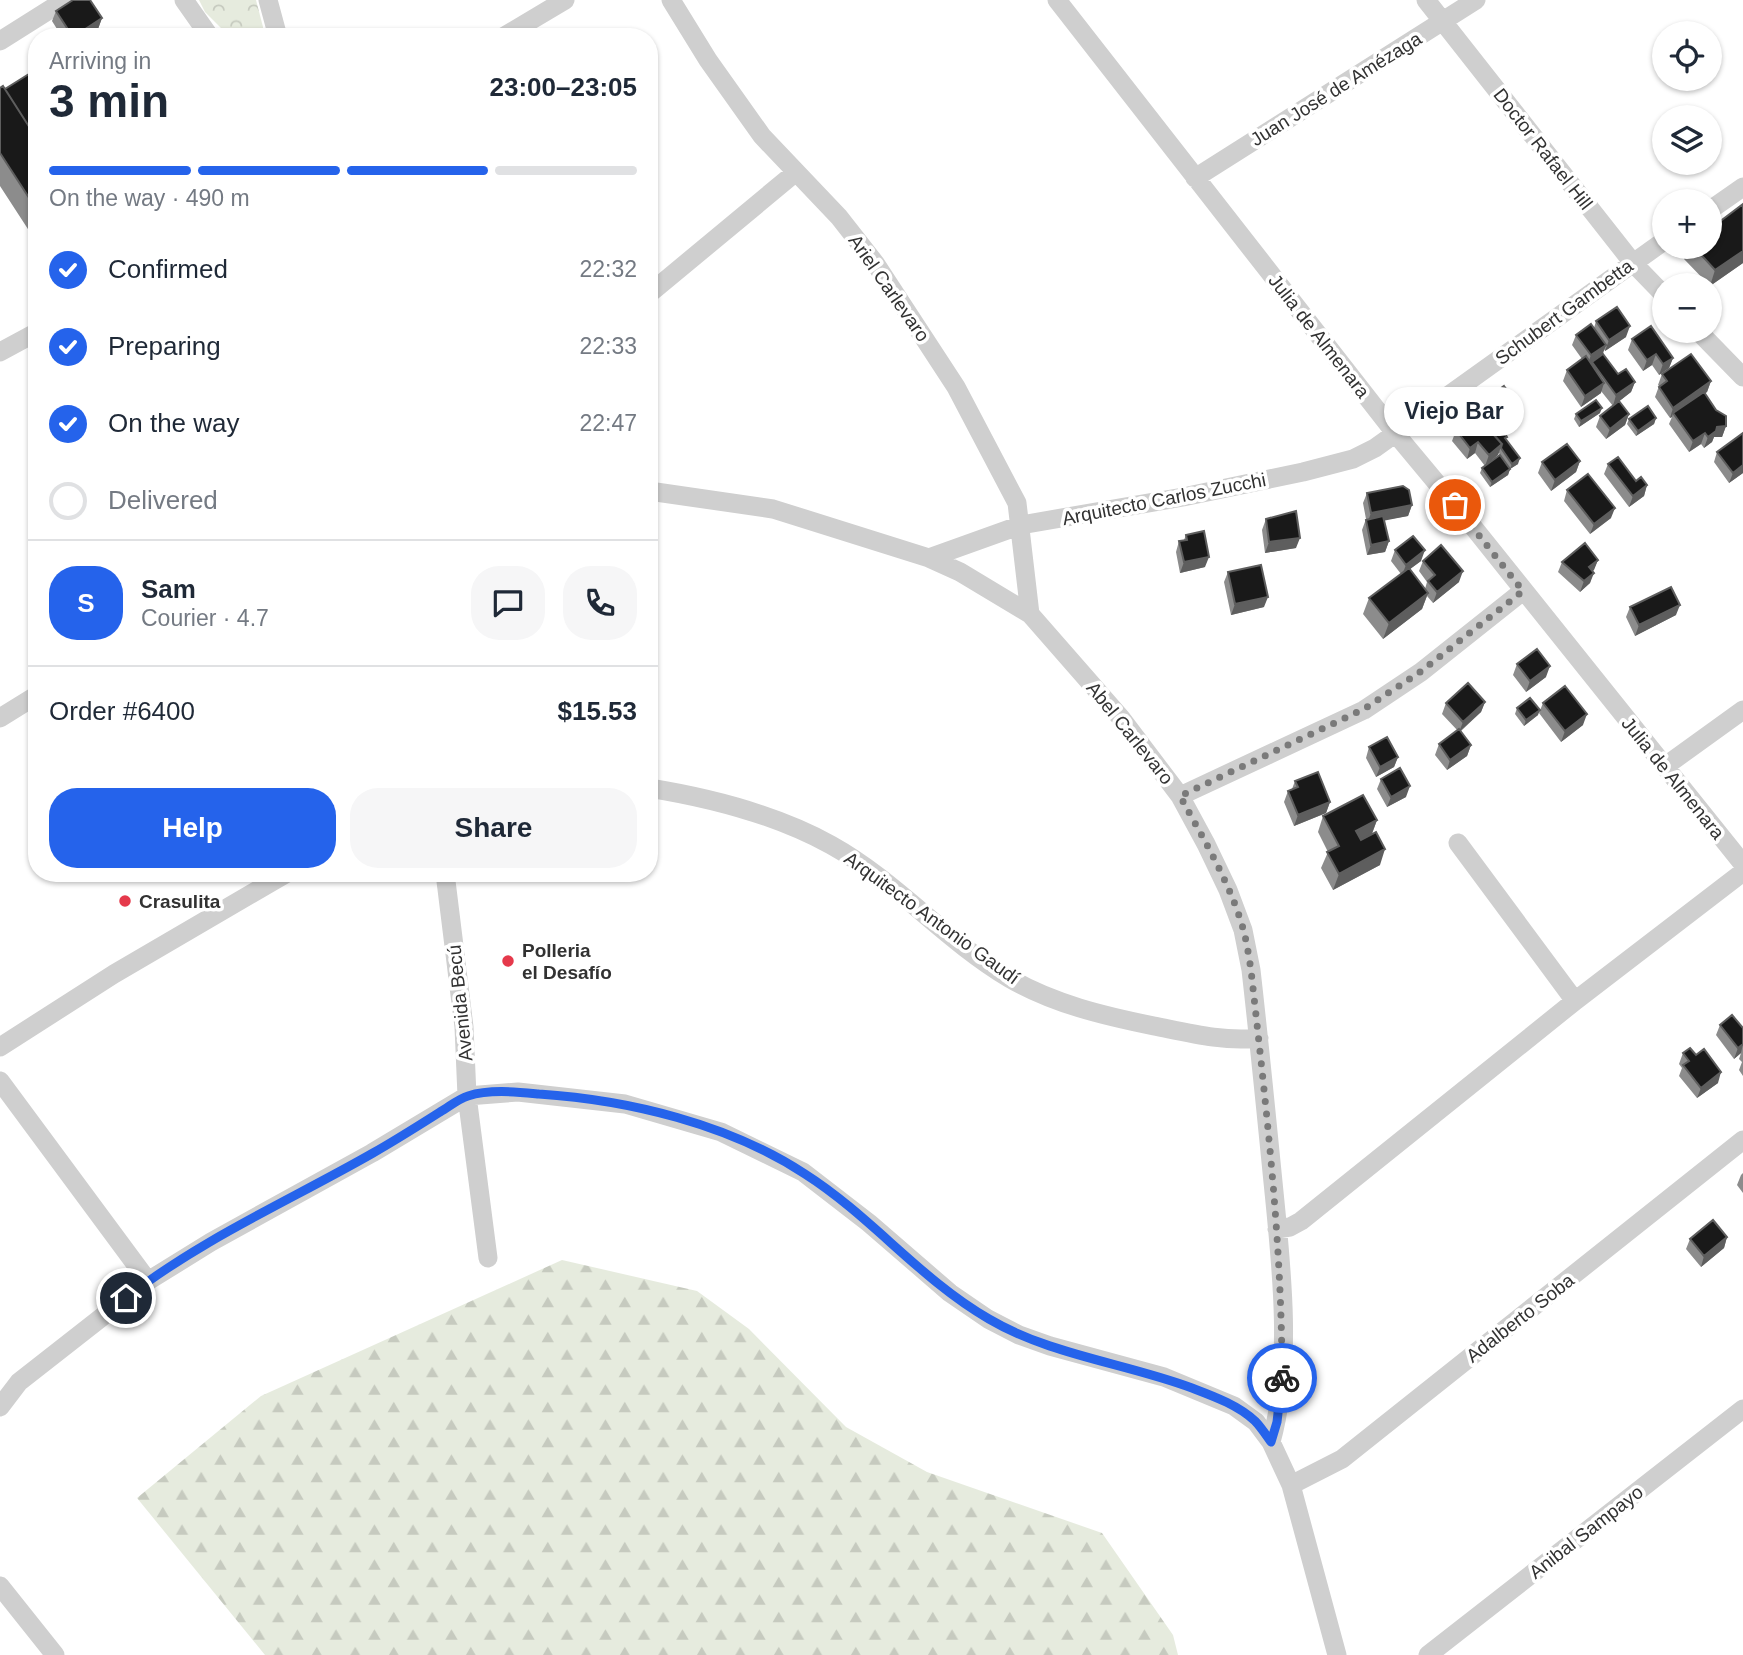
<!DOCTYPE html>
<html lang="en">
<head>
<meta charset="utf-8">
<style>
  :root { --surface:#fff; --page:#f6f6f7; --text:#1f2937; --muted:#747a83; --line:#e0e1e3; --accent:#2563eb }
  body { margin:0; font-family:Helvetica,sans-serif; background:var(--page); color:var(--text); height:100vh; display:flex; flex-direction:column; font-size:26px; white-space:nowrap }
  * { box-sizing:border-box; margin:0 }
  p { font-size:23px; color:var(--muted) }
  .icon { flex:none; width:38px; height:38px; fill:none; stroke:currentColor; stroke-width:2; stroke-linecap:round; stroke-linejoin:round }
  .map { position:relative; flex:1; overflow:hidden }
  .panel { position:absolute; left:28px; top:28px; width:630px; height:854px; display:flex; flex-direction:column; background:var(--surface); border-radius:28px; box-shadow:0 2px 5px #0004 }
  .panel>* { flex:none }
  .fabs { position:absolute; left:1652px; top:21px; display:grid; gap:14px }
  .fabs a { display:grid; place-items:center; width:70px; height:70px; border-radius:50%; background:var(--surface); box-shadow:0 2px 5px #0004; font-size:35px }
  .pin { position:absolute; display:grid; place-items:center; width:60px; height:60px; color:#fff; margin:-30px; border:4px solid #fff; border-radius:50%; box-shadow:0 2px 7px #0007 }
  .courier { position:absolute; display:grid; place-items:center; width:70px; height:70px; margin:-35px; border:5px solid #2563eb; border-radius:50%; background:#fff; color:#222; box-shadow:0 2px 9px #0007 }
  .bubble { position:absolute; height:49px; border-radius:24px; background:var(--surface); box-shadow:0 2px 5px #0004; font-size:23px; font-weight:800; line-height:49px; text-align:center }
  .overview em { font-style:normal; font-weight:800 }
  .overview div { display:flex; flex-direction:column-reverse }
  .overview { display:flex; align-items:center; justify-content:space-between; height:119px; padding:0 21px }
  h1 { font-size:46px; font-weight:800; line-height:52px }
  .bar { display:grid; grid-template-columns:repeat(4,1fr); gap:10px 7px; align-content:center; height:84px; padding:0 21px }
  .bar i { height:9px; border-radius:5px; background:var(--line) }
  .bar .selected { background:var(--accent) }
  .bar p { grid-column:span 4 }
  .line { display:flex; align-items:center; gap:18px; padding:0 21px; border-top:2px solid var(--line) }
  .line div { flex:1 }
  .round { display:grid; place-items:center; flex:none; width:74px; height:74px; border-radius:28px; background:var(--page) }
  ol { padding:0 21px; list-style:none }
  li { display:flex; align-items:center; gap:21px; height:77px }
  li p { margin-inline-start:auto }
  li .icon { padding:7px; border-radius:50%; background:var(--accent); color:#fff; stroke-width:4 }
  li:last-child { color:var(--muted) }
  li i { width:38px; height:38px; border:4px solid var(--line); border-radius:50% }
  .cta { display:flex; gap:14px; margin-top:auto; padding:14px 21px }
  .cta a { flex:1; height:80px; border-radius:28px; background:var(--accent); color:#fff; font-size:28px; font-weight:800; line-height:80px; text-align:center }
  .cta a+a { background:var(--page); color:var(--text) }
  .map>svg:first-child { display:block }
</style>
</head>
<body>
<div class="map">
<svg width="1743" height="1655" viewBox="0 0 1743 1655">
  <defs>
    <pattern id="forest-firs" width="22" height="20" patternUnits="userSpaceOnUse" patternTransform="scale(1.75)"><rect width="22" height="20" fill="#e6ebde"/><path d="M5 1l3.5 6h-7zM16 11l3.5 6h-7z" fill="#c6cabf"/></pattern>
    <pattern id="park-crowns" width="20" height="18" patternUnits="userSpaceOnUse" patternTransform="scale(1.75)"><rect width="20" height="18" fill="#e6ebde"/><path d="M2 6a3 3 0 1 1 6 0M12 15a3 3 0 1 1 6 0" fill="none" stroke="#c6cabf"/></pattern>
  </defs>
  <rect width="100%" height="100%" fill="#fff"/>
  <path fill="url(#forest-firs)" d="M562,1260l135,31 52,38 97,98 81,45 175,61 71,102 5,20h-913l-128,-157 124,-102z"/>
  <path fill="url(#park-crowns)" d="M199,0h57l7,27v10h-33l-25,-25z"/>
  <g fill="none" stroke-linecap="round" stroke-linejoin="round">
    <path stroke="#cfcfcf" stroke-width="19" d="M184,0l26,37
      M268,0l10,37
      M671,0l37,60 54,76 77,81 36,46 81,124 61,116 13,111
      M1057,0l338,433 75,90 273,341
      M1426,0l207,263 31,32
      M503,37l62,-37
      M0,41l65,-41
      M1195,178l281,-178
      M1710,210l33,-23
      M649,294l147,-122
      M1698,331l45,46
      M0,352l37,-20
      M649,491l124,18 156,49 31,14 70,42 91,104 59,78 26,48 22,46 15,40 8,40c8,70 15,141 22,212 8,80 20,182 -2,260
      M929,558l92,-33 162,-28 120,-25 50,-13 22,-11 289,-207
      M0,718l37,-23
      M1664,767l79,-57
      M649,788c62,10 126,26 182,57 65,36 114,95 178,133 44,26 96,38 145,48 35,7 69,16 105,12
      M1180,796l184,-86 57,-38 102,-81
      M1458,843l117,158
      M445,873l19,154 3,69 21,162
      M0,1047l114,-73 173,-101
      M0,1081l148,200
      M1277,1229l13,-2 11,-6 274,-220 168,-129
      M0,1407l19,-25 129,-101 63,-39 161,-89 95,-57 51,-4 107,12 96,28 82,40 66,51 81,70 38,26 31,16 31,11 114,31 70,29 22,16 15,20 20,43 46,170
      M1291,1485l51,-26 401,-319
      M0,1586l55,69
      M1428,1655l315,-246"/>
  </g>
  <path fill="#8c8c8c" d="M56,11l46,7 -4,11 -12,8h-24l-10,-16z
    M37,69v64l-3,1 3,5v104l-37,-57v-98l5,1z
    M1689,247h21l33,16 -33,23 -26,-27z
    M1596,321l30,16 -21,14 -1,-2 -2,5 16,20 17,8 -4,10 -18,14 -12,-15v2l-20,14 -18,-26 4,-11 15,-11 -10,-14 4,-10 18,-7z
    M1632,339l41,19 -4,10 -10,7 -7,-10 -9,6 -15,-21z
    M1662,374l49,7 -4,11 -2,1 21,33 -4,11h-8l-2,5 -8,6 -3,-4 -12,8 -20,-28 3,-7 -2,1 -15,-21 4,-11 -1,-1z
    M1482,402l33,15 -22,16 -15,-20z
    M1600,413l-21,14 -5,-8 2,-5z
    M1629,414l-4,11 -19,14 -10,-12 4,-11z
    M1656,418l-2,6 -18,12 -9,-12 2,-5z
    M1460,420l35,16 12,1 -1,3 12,24 -8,5 -11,-16 -14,13 -10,-13 -8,6 -15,-18z
    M1717,452l26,21 -14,10 -15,-21z
    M1580,461l-4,11 -25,19 -13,-18 4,-11z
    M1608,464l28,17 11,4 -3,11 -15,11 -25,-33z
    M1482,468l28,1 -2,6 -18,12 -10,-14z
    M1567,490l44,28 -21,16 -26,-33z
    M1367,493l45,12 -4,11 -24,4 5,21 -4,11 -18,3 -5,-25 4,-11 -3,-16z
    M1266,519l30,29 -31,5 -3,-23z
    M1186,535l19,32 -25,6 -4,-21 3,-11 5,-1z
    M1395,550l26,11 -11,8 15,20 2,-7 -8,-11 4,-10 36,21 -26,21 -6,-7 -5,13 -39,30 -20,-25 6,-16 32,-24 -10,-13z
    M1598,560l-5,11 -3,12 -10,9 -22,-20 4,-10z
    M1228,572l36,35 -33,8 -7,-33z
    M1630,607l46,8 -41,21 -9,-19z
    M1517,664l29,13 -20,15 -13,-17z
    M1485,702l-4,10 -20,19 10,14 -4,11 -20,14 -12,-15 4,-11 19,-13 -16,-17 4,-11z
    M1543,703l40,22 -22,17 -22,-29z
    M1517,708l21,7 -14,11 -9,-12z
    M1369,747l29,10 -4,10 -18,10 -10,-19z
    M1381,779l25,18 -19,10 -10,-18z
    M1295,781l35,21 -4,11 -32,13 -10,-24 4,-11 4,-2z
    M1323,816l54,4 -5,14 8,31 -47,25 -12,-22 7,-16 -10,-20z
    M1720,1025l23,3v48l-4,-6 3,-8 -3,-3 2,-6 -7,6 -18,-24z
    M1683,1053l13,2 22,28 -21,15 -18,-22 3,-8 -3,-4z
    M1743,1173v20l-6,-8 4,-10z
    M1727,1237l-3,11 -23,19 -15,-18 4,-10z"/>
  <path fill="#5e5e5e" d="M102,18l-4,11 -12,8h-13z
    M37,120v13l-19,11 6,-16z
    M1743,251v12l-33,23 5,-16z
    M1630,326l-4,11 -21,14 4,-11z
    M1606,345l-4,11 -15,10 4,-11z
    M1656,354l-4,11 -9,6 4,-11z
    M1673,358l-4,10 -10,7 4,-11z
    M1711,381l-4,11 -33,23 -1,-2 -1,4 -2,1 3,-10z
    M1635,382l-4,10 -18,14 3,-11z
    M1604,383l-3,10 -20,14 4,-11z
    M1519,407l-4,10 -22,16 4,-11z
    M1602,408l-2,5 -21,14 2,-6z
    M1629,414l-4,11 -19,14 4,-10z
    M1656,418l-2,6 -18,12 2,-5z
    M1726,426l-4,11h-8l-2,5 -8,6 4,-11 9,-10z
    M1705,433l-4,11 -12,8 4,-11z
    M1478,442l-3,11 -8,6 3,-11z
    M1502,444l-4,11 -13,11 4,-11z
    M1520,458l-2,6 -8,5 2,-5z
    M1580,461l-4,11 -25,19 4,-11z
    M1743,465v8l-14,10 4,-10z
    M1510,469l-2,6 -18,12 2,-5z
    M1647,485l-3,11 -15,11 4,-11z
    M1412,505l-4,11 -41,8 4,-11z
    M1615,508l-4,10 -21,16 4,-10z
    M1300,538l-4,10 -31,5 4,-11z
    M1389,541l-4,11 -18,3 4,-10z
    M1425,550l-4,11 -19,14 4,-10z
    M1209,557l-4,10 -25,6 4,-11z
    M1598,560l-4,10 -9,7 4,-10z
    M1463,571l-4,11 -26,21 4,-11z
    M1594,573l-4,10 -10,9 4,-11z
    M1428,593l-6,16 -39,30 6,-16z
    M1268,597l-4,10 -33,8 4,-11z
    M1680,605l-4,10 -41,21 4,-11z
    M1550,666l-4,11 -20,15 4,-11z
    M1485,702l-4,10 -22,20 4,-10z
    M1540,710l-2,5 -14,11 2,-6z
    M1587,714l-4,11 -22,17 4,-11z
    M1471,745l-4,11 -20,14 3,-10z
    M1398,757l-4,10 -18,10 4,-10z
    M1410,786l-4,11 -19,10 4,-10z
    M1330,802l-4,11 -32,13 4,-11z
    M1377,820l-6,16 -20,11 5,-16z
    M1385,849l-5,16 -47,25 6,-16z
    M1743,1044l-2,9 -7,6 4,-11z
    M1721,1072l-3,11 -21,15 4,-10z
    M1727,1237l-3,11 -23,19 3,-11z"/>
  <path fill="#191919" stroke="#5e5e5e" stroke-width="2" d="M73,0h17l12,18 -29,19 -17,-26z
    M37,69v51l-9,5 -23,-36z
    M3,86l34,53v71l-37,-57v-65z
    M1743,204v47l-28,19 -21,-23h16v-18z
    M1617,307l13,19 -21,14 -13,-19z
    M1591,324l15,21 -15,10 -15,-20z
    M1651,326l22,32 -10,6 -7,-10 -9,6 -15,-21z
    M1603,354l15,20 8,-5 9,13 -19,13 -24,-33z
    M1691,354l20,27 -38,27 -14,-21 8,-6 -5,-7z
    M1586,356l18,27 -19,13 -18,-26z
    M1504,386l15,21 -22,15 -15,-20z
    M1704,392l12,18 10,6v10l-9,1 -1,4 -8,6 -3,-4 -12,8 -20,-28z
    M1596,400l6,8 -21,13 -5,-7z
    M1619,401l10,13 -19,15 -10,-13z
    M1648,406l8,12 -18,13 -9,-12z
    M1472,411l30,33 -13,11 -11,-13 -8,6 -14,-18 8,-5 -4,-5z
    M1503,430l4,7 -2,1 15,20 -8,6 -11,-16 1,-4 -7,-8z
    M1743,433v32l-10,8 -16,-21z
    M1567,444l13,17 -25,19 -13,-18z
    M1500,455l10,14 -18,13 -10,-14z
    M1618,457l18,24 5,-4 6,8 -14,11 -25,-32z
    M1588,474l27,34 -21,16 -27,-34z
    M1403,486l6,4 3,15 -41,8 -4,-20z
    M1296,511l4,27 -31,4 -3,-23z
    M1383,516l6,25 -18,4 -5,-25z
    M1204,531l5,26 -25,5 -5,-21 8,-1 -1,-5z
    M1413,536l12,14 -19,15 -11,-15z
    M1585,543l13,17 -9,7 5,6 -10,8 -22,-19z
    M1441,545l22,26 -26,21 -9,-11 7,-6 -12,-14z
    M1261,565l7,32 -33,7 -7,-32z
    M1409,568l19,25 -39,30 -20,-25z
    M1671,587l9,18 -41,20 -9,-18z
    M1537,649l13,17 -20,15 -13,-17z
    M1468,683l17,19 -22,20 -17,-19z
    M1565,686l22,28 -22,17 -22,-28z
    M1530,698l10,12 -14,10 -9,-12z
    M1459,729l12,16 -21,15 -11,-16z
    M1387,737l11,20 -18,10 -11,-20z
    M1400,768l10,18 -19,11 -10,-18z
    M1318,772l12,30 -32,13 -10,-24 10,-4 -3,-6z
    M1363,795l14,25 -21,11 5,9 15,-8 9,17 -46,25 -12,-22 12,-6 -16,-30z
    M1732,1015l11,13v16l-5,4 -18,-23z
    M1690,1048l6,7 8,-6 17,23 -20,16 -18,-23 6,-4 -6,-8z
    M1713,1220l14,17 -23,19 -14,-17z"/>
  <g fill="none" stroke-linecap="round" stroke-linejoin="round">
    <path stroke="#7a7a7a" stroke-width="7" stroke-dasharray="0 12.6" d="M1282,1378c0,-137 -16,-272 -31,-408 -2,-13 -4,-26 -7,-38 -12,-46 -41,-94 -64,-136l184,-87 56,-37 103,-81 -68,-86"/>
    <path stroke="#2563eb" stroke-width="9" d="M126,1298c75,-59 165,-98 247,-145 23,-13 45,-27 67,-41 9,-5 18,-13 28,-16 22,-7 49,-4 71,-2 90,6 190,30 266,80 66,42 116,106 184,145 61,36 136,44 203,69 21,8 46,17 63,33 6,6 11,14 16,21l6,-20 5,-44"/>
  </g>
  <g fill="#e5394b" stroke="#fff" stroke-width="2.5">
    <circle cx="125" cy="901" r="7"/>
    <circle cx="508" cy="961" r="7"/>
  </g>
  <g text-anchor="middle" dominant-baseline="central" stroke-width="7" stroke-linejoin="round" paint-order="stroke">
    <g font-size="19" fill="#323232" stroke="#fff">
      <text transform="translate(1336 89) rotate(-32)">Juan José de Amézaga</text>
      <text transform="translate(1543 149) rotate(52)">Doctor Rafael Hill</text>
      <text transform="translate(889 288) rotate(55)">Ariel Carlevaro</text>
      <text transform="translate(1564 312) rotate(-36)">Schubert Gambetta</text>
      <text transform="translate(1319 336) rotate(52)">Julia de Almenara</text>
      <text transform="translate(1164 499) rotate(-11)">Arquitecto Carlos Zucchi</text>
      <text transform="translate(1130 733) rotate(51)">Abel Carlevaro</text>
      <text transform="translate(1673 778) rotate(51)">Julia de Almenara</text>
      <text transform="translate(932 918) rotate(36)">Arquitecto Antonio Gaudí</text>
      <text transform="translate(460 1003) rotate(-96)">Avenida Becú</text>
      <text transform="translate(1520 1318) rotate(-38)">Adalberto Soba</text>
      <text transform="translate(1586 1532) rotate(-38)">Anibal Sampayo</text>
    </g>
    <g font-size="19" font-weight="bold" fill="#323232" stroke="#fff" text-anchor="start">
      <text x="139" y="901">Crasulita</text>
      <text x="522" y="950">Polleria<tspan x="522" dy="22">el Desafío</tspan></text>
    </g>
  </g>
</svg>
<div class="fabs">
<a><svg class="icon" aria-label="locate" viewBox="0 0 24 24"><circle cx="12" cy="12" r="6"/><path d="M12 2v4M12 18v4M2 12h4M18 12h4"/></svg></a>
<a><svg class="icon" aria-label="layers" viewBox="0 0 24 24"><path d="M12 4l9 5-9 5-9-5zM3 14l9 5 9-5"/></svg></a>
<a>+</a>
<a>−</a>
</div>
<div class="pin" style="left:1455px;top:505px;background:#ea580c"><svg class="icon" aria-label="bag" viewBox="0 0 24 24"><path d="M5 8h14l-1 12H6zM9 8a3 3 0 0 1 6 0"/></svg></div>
<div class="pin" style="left:126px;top:1298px;background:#1f2937"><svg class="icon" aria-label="home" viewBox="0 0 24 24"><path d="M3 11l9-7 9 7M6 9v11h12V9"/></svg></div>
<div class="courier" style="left:1282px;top:1378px"><svg class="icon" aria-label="bike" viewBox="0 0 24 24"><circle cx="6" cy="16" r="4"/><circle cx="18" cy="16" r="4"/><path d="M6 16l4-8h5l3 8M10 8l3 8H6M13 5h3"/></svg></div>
<div class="bubble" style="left:1384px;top:387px;width:140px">Viejo Bar</div>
<section class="panel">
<div class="overview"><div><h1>3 min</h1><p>Arriving in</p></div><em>23:00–23:05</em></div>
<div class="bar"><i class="selected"></i><i class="selected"></i><i class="selected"></i><i></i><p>On the way · 490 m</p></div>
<ol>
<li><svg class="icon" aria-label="check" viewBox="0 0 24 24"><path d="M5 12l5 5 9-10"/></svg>Confirmed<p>22:32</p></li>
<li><svg class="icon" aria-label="check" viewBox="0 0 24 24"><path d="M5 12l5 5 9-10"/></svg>Preparing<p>22:33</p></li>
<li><svg class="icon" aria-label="check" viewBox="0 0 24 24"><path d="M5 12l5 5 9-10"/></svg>On the way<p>22:47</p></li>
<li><i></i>Delivered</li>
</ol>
<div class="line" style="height:126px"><b class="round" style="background:var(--accent);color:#fff">S</b><div><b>Sam</b><p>Courier · 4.7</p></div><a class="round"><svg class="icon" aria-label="chat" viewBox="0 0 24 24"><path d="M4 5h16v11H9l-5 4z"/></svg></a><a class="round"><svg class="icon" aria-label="phone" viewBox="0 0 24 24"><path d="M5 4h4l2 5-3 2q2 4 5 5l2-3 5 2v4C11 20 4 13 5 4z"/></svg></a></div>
<div class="line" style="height:91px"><div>Order #6400</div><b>$15.53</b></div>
<div class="cta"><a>Help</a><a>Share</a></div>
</section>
</div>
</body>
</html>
